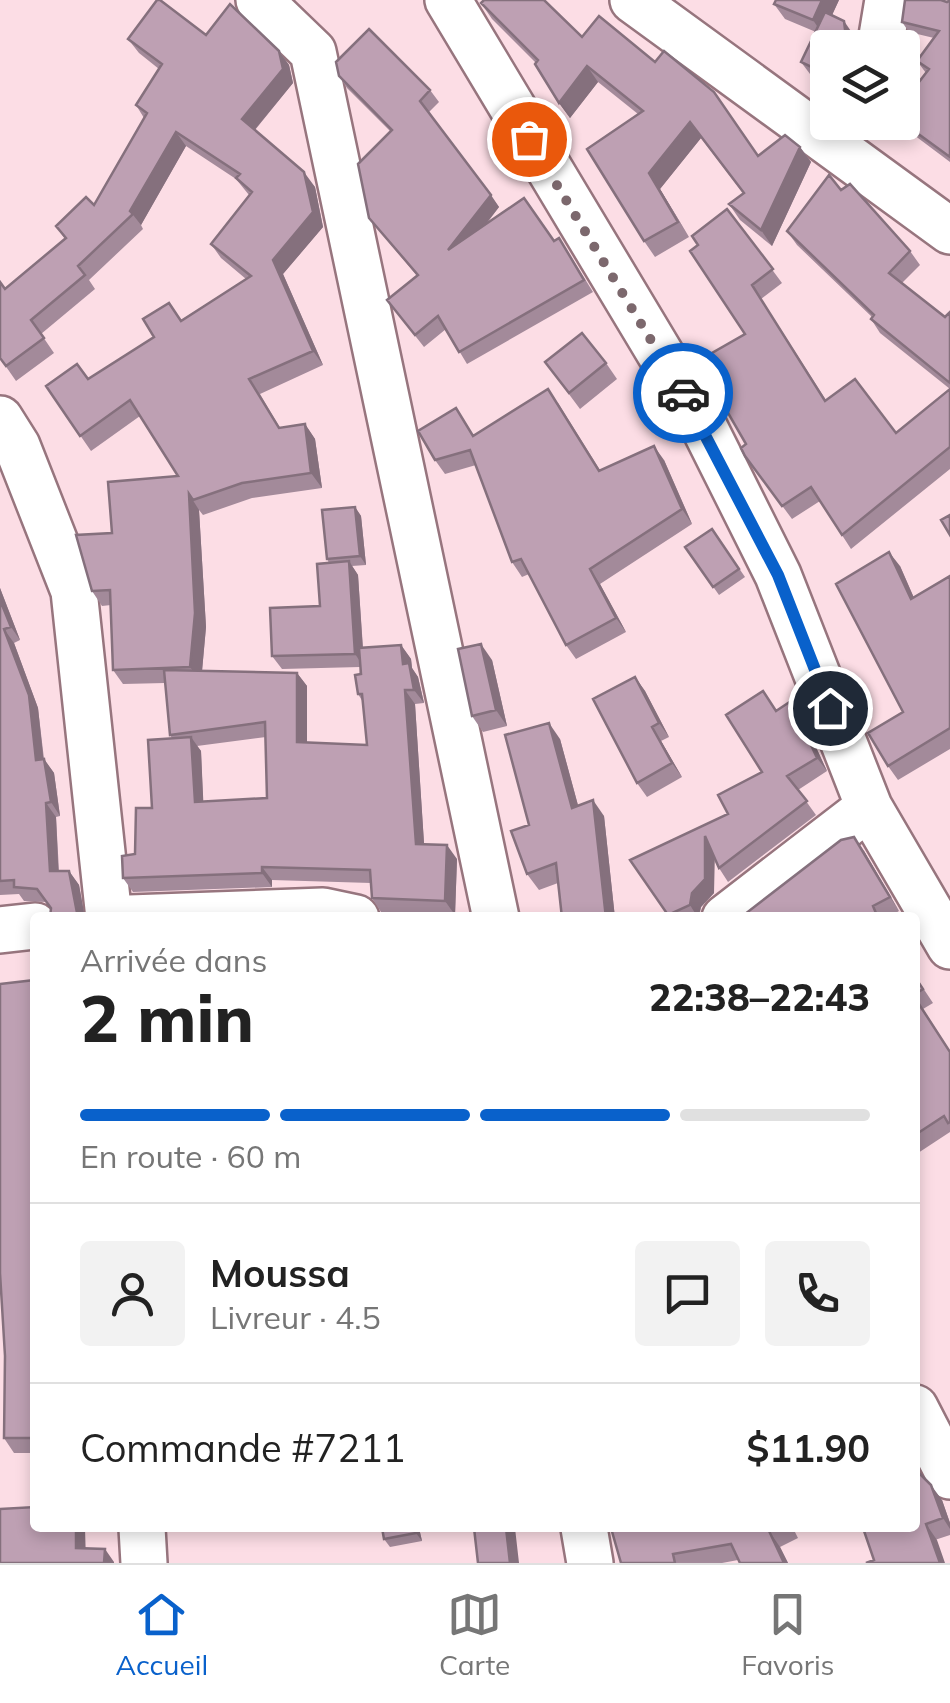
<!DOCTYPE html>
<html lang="fr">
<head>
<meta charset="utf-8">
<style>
  :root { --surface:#fff; --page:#f2f2f2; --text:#222; --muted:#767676; --line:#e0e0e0; --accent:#0961cb }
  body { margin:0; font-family:Mulish,sans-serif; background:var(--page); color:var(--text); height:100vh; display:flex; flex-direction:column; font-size:38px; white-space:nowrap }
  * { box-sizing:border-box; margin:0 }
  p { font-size:32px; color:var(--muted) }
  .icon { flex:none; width:55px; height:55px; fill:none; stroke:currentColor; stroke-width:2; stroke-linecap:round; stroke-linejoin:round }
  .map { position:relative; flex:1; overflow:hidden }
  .panel { position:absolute; left:30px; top:912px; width:890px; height:620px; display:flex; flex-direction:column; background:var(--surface); border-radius:10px; box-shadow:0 5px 15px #0003 }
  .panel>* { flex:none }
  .controls { position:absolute; left:810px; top:30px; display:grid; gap:20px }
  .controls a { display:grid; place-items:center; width:110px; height:110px; border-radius:10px; background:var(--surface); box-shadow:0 5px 15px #0003; font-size:50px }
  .pin { position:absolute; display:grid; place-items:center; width:85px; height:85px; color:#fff; margin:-42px; border:5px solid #fff; border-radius:50%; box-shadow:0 2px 10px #0007 }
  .courier { position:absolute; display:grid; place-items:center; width:100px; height:100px; margin:-50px; border:8px solid #0961cb; border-radius:50%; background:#fff; color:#222; box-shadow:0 2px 12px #0007 }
  .headline em { font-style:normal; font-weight:800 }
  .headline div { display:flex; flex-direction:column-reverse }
  .headline { display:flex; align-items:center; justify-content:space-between; height:170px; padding:0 50px }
  h1 { font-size:65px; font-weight:800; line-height:75px }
  .bar { display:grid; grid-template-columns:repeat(4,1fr); gap:15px 10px; align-content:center; height:120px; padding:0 50px }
  .bar i { height:12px; border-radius:8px; background:var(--line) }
  .bar .on { background:var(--accent) }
  .bar p { grid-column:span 4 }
  .line { display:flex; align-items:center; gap:25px; padding:0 50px; border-top:2px solid var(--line) }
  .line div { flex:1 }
  .round { display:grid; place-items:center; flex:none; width:105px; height:105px; border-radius:10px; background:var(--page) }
  .menu { display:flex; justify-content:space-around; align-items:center; height:140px; border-top:2px solid var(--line); background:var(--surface); font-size:28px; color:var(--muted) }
  .menu a { display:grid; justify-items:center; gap:5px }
  .menu .on { color:var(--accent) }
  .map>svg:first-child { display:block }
</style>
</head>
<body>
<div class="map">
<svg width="950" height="1563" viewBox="0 0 950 1563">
  <rect width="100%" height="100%" fill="#fcdde5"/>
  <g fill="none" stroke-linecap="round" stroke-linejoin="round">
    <g stroke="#97757e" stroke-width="50">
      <path id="minor" d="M259,0l54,52 183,866
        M448,0l255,425 75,150 91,232 81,139
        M633,0l317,231
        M880,48l8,-48
        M0,419l17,27 57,145 35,327
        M130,918l193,-7 33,7
        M725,918l144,-111
        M0,930l35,-4
        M915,1408l35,68
        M142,1528l2,35
        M584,1528l6,35"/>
    </g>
    <use href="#minor" stroke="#fff" stroke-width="45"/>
  </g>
  <path fill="#a38a9a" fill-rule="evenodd" d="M776,0h63l-7,15 23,22 -27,11v37l-15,-7 -12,-16 15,-30 -31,-13 -11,-15z
    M950,0v162l-48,-36 -3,-4h3l24,-49 -9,-12 17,-23 -25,-6 -7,-10z
    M481,3l101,34 176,119 42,-9 11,15 -39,84 -32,-26 -11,-16 14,-11 -42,-55 -41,51 29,48 -34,20 -11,-16 -6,-127 -40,-32 -28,36 -11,-15 -23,-40 -44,-44z
    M206,35l73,16 10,14 4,18 -38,47 60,57 8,40 -40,47 40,91 -63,29 20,34 25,-4 10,15 7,49 -70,10 -49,17 -4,-5 7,117 -4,44 95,2 10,13v57l60,2 -4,-43 -5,-8 2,-27 -78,2 -10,-13 48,-50 9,-43 -2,-4 28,-52 6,9 5,49 -14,1 6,9 5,73 38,-3 10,14 1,9 6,9 6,26 -9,1 9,140 33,15 -2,56 -74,-3 -9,-14 -1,-15 -99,-3v7l-139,5 -10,-14 12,-24 17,-46 20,-70 -2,-3 -5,-52 -42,1 -10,-14 -2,-65 -9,1 -10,-15 20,-58 66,-57 -38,-60 -49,35 -45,-65 42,-7 158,-100 -25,-21 -10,-14 38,-49 -13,-16 -50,-33 -45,79 2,4 -54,51 6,9 -54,45 13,19 -38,28 -16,-23 5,-69 60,-50 -9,-13 38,-21 50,-87 -8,-13 23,-36 -20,-16 -11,-14zM266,737l1,61 -64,3 -2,-50 -4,-5z
    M339,76l91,14 9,12 -11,11 71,94 -12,16 67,18 13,9 26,42 -126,72 -21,-35 -22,18 -37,-47 30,-24 -48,-58 21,-87 -43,-43z
    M841,190l69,61 10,14 -18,18 43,34 5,-5v77l-70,-56 -9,-14 1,-2 -75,-72 -10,-14z
    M727,209l55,74 -21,16 65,101 70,33 54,-44v80l-99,80 -31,-48 -28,18 -47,-63v-122l-47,-89z
    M545,362l61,1 11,16 -37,30z
    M558,403l42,67 64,-10 28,64 -92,60 26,48 -50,27 -10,-14 -37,-71 -7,3 -10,-15 -36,-97 -31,9 -10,-14 39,-25z
    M712,529l33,48 -26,18 -34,-48z
    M900,566l14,32 36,-22v173l-52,31 -10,-14 15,-54z
    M0,588l20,52 -6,3 24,65 6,51 10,14 6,43 -4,1 3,54h10l10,14 6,33h-35l1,-9 -5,-7 -22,-1 -5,-7 -19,1z
    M492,660l15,66 -24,6 -11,-16z
    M635,677l10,14 24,46 -8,4 21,36 -35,20 -10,-14z
    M791,701l10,14 26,56 -29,19 18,25 -88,67 -9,-14 -5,-10v35l-13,14 -2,11h-29l-40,-58 98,-46 34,-42 15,-62z
    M560,739l18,66 26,11 11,102h-53l-4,-35 -19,7 -12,-16 2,-49z
    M864,851l35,60 -12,7h-140z
    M915,976l18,27 -10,6 27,42v81l-35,23z
    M35,980v473h-21l-10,-15z
    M942,1500l8,23v12l-76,25z
    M419,1528l3,13 -32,6 -6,-8z
    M611,1528h182l5,10 -18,9 8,16h-48l-2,-3 -16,3h-101z"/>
  <path fill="#85707d" d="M822,0h17l-16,35 -10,-15z
    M844,21l11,16 2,11h-10z
    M279,51l10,14 4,18 -41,50 -10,-14z
    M587,66l11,16 -28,36 -11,-15z
    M690,122l11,16 -41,51 29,48 -40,-64z
    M176,132l10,14 -45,79 -11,-14z
    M800,147l11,15 -39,84 -11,-16z
    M304,172l11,15 8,40 -40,47 40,91 -10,-14 -40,-91z
    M491,195l8,12 -43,55 -8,-12z
    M305,424l10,15 7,49 -11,-15z
    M654,446l10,14 28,64 -10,-15z
    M189,494l10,16 7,117 -5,55 -11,-15z
    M355,507l6,9 5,49 -6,-9z
    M889,552l11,14 21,48 -10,-15z
    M349,561l9,14 6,92 -9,-13z
    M590,569l10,15 26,48 -10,-14z
    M0,588l20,52 -9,-13 -11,-27z
    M4,629l10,14 24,65 7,66 -9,-14z
    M481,644l11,16 15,66 -11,-16z
    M401,645l10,14 1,9 6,9 6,26 -10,-13 -11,-26z
    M297,673l10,13v70l-10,-14z
    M635,677l10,14 24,46 -10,-14z
    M405,690l10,14 10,154 -9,-14z
    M791,701l10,14 26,56 -10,-13z
    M549,723l11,16 23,85 -11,-16z
    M652,727l9,14 21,36 -10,-14z
    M191,737l10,14 3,65 -9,-14z
    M44,759l10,14 6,43 -9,-14z
    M593,800l11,16 11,102h-9z
    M46,803l10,14 3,68 -9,-14z
    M705,836l10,14 -1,43 -13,14 -3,11 -8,-13z
    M854,837l10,14 35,60 -9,-14z
    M447,845l10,14 -2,56 -10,-14z
    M262,867l10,13v7l-10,-14z
    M69,871l10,14 6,33h-7z
    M931,1485l11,15 8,23v6l-7,-11z
    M926,1524l11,16 8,23h-5z
    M76,1528h9l1,34 -10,-14z
    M415,1528h4l3,13 -6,-8z
    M506,1528h9l4,35h-9z
    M769,1531l11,16 8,16h-4z
    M105,1549l9,13v1h-10z"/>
  <path fill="#bea0b3" stroke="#85707d" stroke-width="2.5" d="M157,0h3l46,35 24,-31 49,47 4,18 -41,50 62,53 9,40 -40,48 40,91 -64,28 30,49 26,-4 6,49 -69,10 -49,17 -4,-6 6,119 -5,54 -77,3 -3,-80 -18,1 -16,-56 36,-2 -4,-51 70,-6 -48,-76 -50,36 -34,-50 31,-22 11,15 66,-42 -11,-18 26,-16 12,18 70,-45 -40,-32 41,-52 -16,-14 4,-4 -64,-42 -46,79 3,3 -55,52 7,9 -54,45 13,18 -38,28 -6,-8v-76l5,7 61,-51 -10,-12 30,-29 8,8 53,-92 -11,-8 26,-41 -34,-25z
    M484,0h60l38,37 17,-21 56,46 9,-11 50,41 44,64 27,-21 15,12 -39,83 -32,-26 15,-11 -54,-71 -41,51 29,49 -34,19 -57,-92 56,-38 -56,-45 -28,37 -24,-39 3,-4 -57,-57z
    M776,0h46l-9,20 -39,-16z
    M905,0h36l6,2 3,-2v157l-48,-35v-18l27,-35 -12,-8 22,-30 -37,-9z
    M825,12l19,9 3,25v2h-19v27l-27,-13z
    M369,29l61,61 -10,11 71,94 -43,55 76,-52 30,43 5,-3 25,42 -125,72 -21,-36 -23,19 -28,-35 31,-25 -49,-57 -11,-54 34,-34 -53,-54 -3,-14z
    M829,175l12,15 9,-6 60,67 -21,22 56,44 5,-5v71l-79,-64 3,-4 -87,-84z
    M727,209l46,60 -21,16 73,116 30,-22 41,54 54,-44v58l-108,88 -31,-48 -29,19 -37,-50 -4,-8 5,-4 -48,-83 47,-27 -55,-83 8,-6 -6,-9z
    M582,333l24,30 -37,30 -24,-31z
    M548,389l51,82 55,-25 28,63 -92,60 26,49 -50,27 -45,-86 -9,3 -42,-112 -35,10 -17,-29 38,-23 17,28z
    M355,507l5,49 -33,3 -5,-49z
    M950,515v20l-9,-15z
    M712,529l27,40 -26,18 -28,-40z
    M889,552l22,47 39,-23v152l-62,38 -20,-33 35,-21 -67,-128z
    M349,561l6,93 -83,2 -2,-48 50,-2 -3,-42z
    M0,600l11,27 -7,2 25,66 7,65 8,-1 7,43 -5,1 4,68h19l9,47h-28l1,-10 -14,-19 -23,-2v-7l-14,1z
    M481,644l15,66 -24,6 -14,-67z
    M401,645l2,19 6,-1 5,27h-9l11,154 31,1 -2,56 -73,-3 -2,-28 -108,-3v6l-139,5 -1,-22 13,-2 1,-46h16l-4,-68 43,-3 4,65 72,-4 -2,-76 -95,13 -6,-65 133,3v69l70,3 -5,-51h-4l-3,-19 6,-1 -2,-26z
    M635,677l24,46 -7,4 20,36 -35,20 -44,-84z
    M763,691l13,20 15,-10 26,57 -30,18 20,25 -88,67 -14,-32v43l-13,14 -2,12 -22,10 -38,-55 98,-46 -10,-19 44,-23 -36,-57z
    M549,723l23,85 21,-8 13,118h-44l-6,-55 -29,11 -16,-43 18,-6 -24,-90z
    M854,837l36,60 -17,9 5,12h-131l-2,-4 96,-74z
    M915,977l8,12 -8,5z
    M35,980v458h-31l1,-82 -5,-83v-289z
    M915,998l35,54v70l-2,1 -4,-7 -29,19z
    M915,1469l16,16 12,33 -17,6 14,39h-74l8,-3 -11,-32h52z
    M35,1507v21h41v20l29,1 -1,14h-104v-54z
    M382,1528h33l1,5 -32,6z
    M474,1528h32l4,35h-32z
    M611,1528h165l-7,3 15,32h-44l-9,-19 -58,10 2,9h-54z"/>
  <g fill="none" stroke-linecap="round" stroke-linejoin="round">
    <path stroke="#7c686d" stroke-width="10" stroke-dasharray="0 18" d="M529,139l154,254"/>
    <path stroke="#0961cb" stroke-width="12" d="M683,393l95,182 52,133"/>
  </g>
</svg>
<div class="controls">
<a><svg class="icon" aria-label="layers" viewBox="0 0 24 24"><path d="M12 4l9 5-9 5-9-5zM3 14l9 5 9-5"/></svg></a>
</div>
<div class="pin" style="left:529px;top:139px;background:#ea580c"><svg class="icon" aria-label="bag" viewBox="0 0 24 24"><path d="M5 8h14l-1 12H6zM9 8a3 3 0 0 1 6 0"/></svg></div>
<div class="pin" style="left:830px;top:708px;background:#1f2937"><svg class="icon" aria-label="home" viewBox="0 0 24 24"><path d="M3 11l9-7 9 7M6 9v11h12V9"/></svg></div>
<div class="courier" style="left:683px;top:393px"><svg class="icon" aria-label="car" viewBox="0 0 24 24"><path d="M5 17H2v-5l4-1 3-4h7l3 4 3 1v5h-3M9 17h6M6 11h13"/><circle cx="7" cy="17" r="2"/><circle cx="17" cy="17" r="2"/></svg></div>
<section class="panel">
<div class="headline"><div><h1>2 min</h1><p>Arrivée dans</p></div><em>22:38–22:43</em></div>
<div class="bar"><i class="on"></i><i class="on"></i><i class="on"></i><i></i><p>En route · 60 m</p></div>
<div class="line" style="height:180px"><a class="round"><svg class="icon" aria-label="person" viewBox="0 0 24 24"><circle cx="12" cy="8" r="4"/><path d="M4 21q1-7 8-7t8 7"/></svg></a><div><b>Moussa</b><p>Livreur · 4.5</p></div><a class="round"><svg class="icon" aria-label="chat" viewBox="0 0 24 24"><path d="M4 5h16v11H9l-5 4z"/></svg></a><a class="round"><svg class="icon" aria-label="phone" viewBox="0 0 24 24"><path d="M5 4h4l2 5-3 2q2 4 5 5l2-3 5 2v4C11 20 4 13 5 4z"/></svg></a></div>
<div class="line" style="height:130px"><div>Commande #7211</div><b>$11.90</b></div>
</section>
</div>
<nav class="menu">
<a class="on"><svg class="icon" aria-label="home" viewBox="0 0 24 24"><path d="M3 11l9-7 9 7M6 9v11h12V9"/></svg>Accueil</a>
<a><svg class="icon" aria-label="map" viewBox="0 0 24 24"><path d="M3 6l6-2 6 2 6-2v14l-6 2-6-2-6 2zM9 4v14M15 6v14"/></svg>Carte</a>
<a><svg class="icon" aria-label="saved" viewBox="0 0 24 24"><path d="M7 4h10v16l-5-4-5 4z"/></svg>Favoris</a>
</nav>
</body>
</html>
